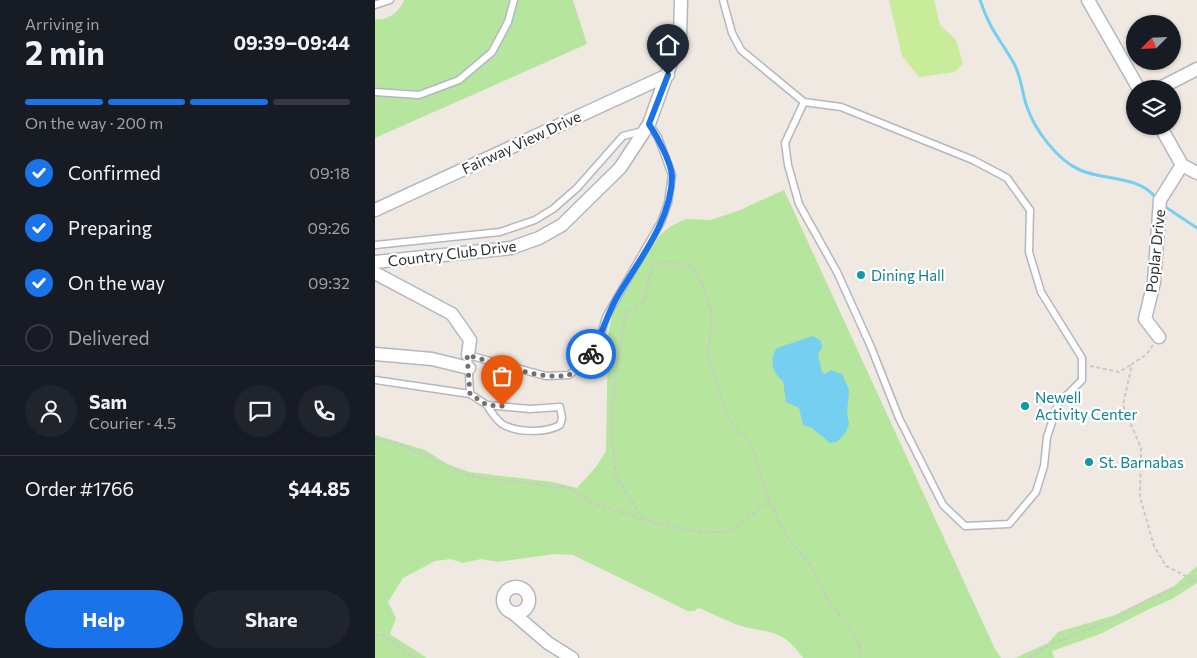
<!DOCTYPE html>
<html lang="en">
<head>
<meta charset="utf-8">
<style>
  :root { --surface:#171b24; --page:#20242c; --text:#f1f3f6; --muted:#9ea1a6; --line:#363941; --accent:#1a73e8 }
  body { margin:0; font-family:Commissioner,sans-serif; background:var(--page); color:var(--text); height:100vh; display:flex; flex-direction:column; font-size:19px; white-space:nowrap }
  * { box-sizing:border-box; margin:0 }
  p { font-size:16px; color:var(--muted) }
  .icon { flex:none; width:28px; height:28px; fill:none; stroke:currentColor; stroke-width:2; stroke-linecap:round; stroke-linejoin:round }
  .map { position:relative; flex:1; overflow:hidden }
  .details { display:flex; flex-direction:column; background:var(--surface); width:375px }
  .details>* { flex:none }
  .needle { width:32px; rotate:246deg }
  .tools { position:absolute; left:751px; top:15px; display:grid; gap:10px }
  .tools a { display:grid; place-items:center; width:55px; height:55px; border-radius:50%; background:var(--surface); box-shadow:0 1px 4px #0004; font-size:25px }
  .pin { position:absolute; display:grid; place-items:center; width:42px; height:42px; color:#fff; margin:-51px -21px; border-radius:50% 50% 50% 0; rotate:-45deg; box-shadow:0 0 5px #0007 }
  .pin .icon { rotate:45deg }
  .courier { position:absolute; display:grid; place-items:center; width:50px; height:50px; margin:-25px; border:4px solid #1a73e8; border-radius:50%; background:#fff; color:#222; box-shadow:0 1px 6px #0007 }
  .overview em { font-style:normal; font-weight:700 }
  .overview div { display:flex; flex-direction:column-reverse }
  .overview { display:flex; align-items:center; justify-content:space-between; height:85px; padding:0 25px }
  h1 { font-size:32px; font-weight:700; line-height:38px }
  .bar { display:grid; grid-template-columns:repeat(4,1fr); gap:8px 5px; align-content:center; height:60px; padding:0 25px }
  .bar i { height:6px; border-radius:4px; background:var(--line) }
  .bar .active { background:var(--accent) }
  .bar p { grid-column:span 4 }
  .line { display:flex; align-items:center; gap:12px; padding:0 25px; border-top:1px solid var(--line) }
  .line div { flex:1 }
  .round { display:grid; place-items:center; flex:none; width:52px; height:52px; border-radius:26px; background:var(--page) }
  ol { padding:0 25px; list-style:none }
  li { display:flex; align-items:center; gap:15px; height:55px }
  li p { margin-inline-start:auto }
  li .icon { padding:5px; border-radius:50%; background:var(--accent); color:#fff; stroke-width:4 }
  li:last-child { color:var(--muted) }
  li i { width:28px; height:28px; border:2px solid var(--line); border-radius:50% }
  .primary-button { display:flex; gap:10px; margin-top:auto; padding:10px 25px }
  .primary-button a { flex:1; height:58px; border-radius:30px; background:var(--accent); color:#fff; font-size:20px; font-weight:700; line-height:58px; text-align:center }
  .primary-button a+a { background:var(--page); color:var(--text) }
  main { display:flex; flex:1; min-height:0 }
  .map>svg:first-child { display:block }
</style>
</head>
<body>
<main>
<section class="details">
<div class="overview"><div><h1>2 min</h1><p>Arriving in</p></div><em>09:39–09:44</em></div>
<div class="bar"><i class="active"></i><i class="active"></i><i class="active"></i><i></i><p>On the way · 200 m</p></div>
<ol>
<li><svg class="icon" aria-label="check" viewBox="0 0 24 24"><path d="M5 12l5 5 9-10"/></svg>Confirmed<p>09:18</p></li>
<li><svg class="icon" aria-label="check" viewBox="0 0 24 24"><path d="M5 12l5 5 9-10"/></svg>Preparing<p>09:26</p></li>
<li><svg class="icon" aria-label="check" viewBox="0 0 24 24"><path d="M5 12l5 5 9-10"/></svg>On the way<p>09:32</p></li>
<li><i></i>Delivered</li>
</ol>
<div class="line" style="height:90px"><a class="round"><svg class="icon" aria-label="person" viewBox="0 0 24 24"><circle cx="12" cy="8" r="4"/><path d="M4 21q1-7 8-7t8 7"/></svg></a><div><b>Sam</b><p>Courier · 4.5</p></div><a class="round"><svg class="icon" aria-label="chat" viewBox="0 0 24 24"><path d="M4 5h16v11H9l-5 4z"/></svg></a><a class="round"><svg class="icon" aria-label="phone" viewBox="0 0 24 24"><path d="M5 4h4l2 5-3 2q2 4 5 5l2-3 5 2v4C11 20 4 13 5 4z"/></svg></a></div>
<div class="line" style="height:65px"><div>Order #1766</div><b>$44.85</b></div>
<div class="primary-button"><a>Help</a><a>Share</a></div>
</section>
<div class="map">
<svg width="822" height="658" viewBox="0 0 822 658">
  <rect width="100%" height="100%" fill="#efe9e1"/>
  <path fill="#b6e59e" d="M29,0h169l14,44 -212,94v-119c13,2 24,-7 29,-19z
    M409,190l211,459 6,9h-198c-23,-33 -36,-23 -68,-34 -12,-5 -24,-11 -36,-16l-5,3h-6l-115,-56 -19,-1 -56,8 -17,-3 -19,4 -11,-4 -16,2 -32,17 -15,24 8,16 -6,16 37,24h-52v-223l50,15 22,14 22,8 84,10 24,6 19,-21 10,-16 2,-115 4,-22 30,-53 18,-26 11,-9 15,-7 25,1 29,-10z
    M822,566v17l-25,16 -25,11 -47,24 -48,17 2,7h-39l33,-15 10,-11 57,-17 59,-29z"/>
  <path fill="#c9ec9a" d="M514,0h45l6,25 16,15 7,24 -8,8 -36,5 -17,-21z"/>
  <path fill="#75cff0" d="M438,336l8,5 1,7 -4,6 4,18 3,2 6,-4 11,4 7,16 -2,23 2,11 -3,8 -9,10 -7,1 -18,-15 -9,-3 -4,-17 -13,-6 -3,-21c-11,-9 -14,-21 -6,-33z"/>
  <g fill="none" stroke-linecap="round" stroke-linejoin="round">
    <path stroke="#75cff0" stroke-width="3" d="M605,0c9,27 18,37 32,60 10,16 9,30 15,47 8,23 30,53 53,63 25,11 58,5 76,28
      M789,206l33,22"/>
    <g stroke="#b4b7c1" stroke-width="9">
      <path id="service" d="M348,0l9,33 9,17 63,52 37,5 132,53 34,18 23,32 -1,42 12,40 41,66v22l-24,24 -11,33 -3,29 -8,26 -27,32 -44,2 -22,-21 -44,-87 -28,-71 -34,-75 -38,-68 -11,-39 -3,-22 19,-41
        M0,5l15,-5
        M0,92l44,3 40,-15 33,-28 16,-30 6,-22
        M0,245l125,-13 35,-12 18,-11 24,-21 46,-52 20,-5
        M0,380l95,14 17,11 43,4 30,-2 2,11 -2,7c-14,8 -43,8 -58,-1 -6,-5 -11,-12 -15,-19
        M95,394l-2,-39 78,21 23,-1 17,-13 13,-21 7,-24 55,-95 7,-19 4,-28 -14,-38 -9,-13"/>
    </g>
    <g stroke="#b4b7c1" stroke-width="15">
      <path id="minor" d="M713,0l51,89
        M783,89l39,-20
        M785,126l22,39 15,8
        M0,210l293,-135
        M0,262l136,-14 28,-10 23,-13 58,-57 29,-44 31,-86 1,-38
        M0,273l77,41 18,26 -2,15
        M784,337l-14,-18 9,-37 6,-82 22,-35
        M0,354l57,5 37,9
        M128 600a13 13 0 1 1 26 0a13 13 0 1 1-26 0Z
        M138,613l35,30 24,15"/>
    </g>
    <path stroke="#c9c9c9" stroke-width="2" stroke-dasharray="4 2.5" stroke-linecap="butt" d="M778,345l-6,9 -15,10 -9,41 18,43 -1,49 14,49 12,20 29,15
      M715,366l29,6 13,-8
      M0,439l20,3 77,35 97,11 23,15 51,16
      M395,500c-12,9 -25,22 -38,29 -19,9 -68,-4 -89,-10l-27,-43 -5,-49 5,-56 10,-59 17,-9 10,-38 17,-4 21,5 10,16 11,33 -4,40 20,64 24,26 12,43 21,46 28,35 13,27 33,47 2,15
      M0,635h8l32,23
      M654,658l22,-14 61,-24 37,-21 48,-20"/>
    <use href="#service" stroke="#fff" stroke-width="6"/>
    <use href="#minor" stroke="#fff" stroke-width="12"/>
  </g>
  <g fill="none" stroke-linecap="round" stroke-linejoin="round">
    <path stroke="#726f6d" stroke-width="5" stroke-dasharray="0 9" d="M127,406l-15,-1 -17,-11 -3,-39c28,7 73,26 101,20 9,-2 18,-13 23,-21"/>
    <path stroke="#1a73e8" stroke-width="6" d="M216,354c10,-17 15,-37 25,-55 21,-37 56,-78 56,-123 -1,-14 -15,-40 -23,-52l19,-49"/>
  </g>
  <g fill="#0f9aa8" stroke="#fff" stroke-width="2">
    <circle cx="486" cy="275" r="5"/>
    <circle cx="650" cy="406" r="5"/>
    <circle cx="714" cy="462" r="5"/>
  </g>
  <g text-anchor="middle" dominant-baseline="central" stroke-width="4.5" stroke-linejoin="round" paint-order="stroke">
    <g font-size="15" fill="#2e2e2e" stroke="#fff">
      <text transform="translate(146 142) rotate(-25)">Fairway View Drive</text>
      <text transform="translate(780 251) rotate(-84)">Poplar Drive</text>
      <text transform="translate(77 253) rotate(-7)">Country Club Drive</text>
    </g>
    <g font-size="15" fill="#0d838f" stroke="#fff" text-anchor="start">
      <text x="496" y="275">Dining Hall</text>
      <text x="660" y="397">Newell<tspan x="660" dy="17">Activity Center</tspan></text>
      <text x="724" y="462">St. Barnabas</text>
    </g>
  </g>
</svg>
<div class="tools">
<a><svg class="needle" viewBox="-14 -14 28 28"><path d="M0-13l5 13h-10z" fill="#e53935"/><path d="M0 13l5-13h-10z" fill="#9ea1a6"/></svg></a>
<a><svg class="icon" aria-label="layers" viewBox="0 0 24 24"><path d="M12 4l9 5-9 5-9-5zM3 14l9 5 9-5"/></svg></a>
</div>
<div class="pin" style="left:127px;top:406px;background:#ea580c"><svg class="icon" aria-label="bag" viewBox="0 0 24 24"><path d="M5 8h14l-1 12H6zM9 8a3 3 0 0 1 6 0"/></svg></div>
<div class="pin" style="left:293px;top:75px;background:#1f2937"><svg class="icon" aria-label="home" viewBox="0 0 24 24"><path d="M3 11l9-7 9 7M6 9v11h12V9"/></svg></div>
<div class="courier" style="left:216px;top:354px"><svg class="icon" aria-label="bike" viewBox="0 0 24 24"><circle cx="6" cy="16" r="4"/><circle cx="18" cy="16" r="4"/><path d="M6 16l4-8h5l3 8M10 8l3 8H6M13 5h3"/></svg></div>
</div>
</main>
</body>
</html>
